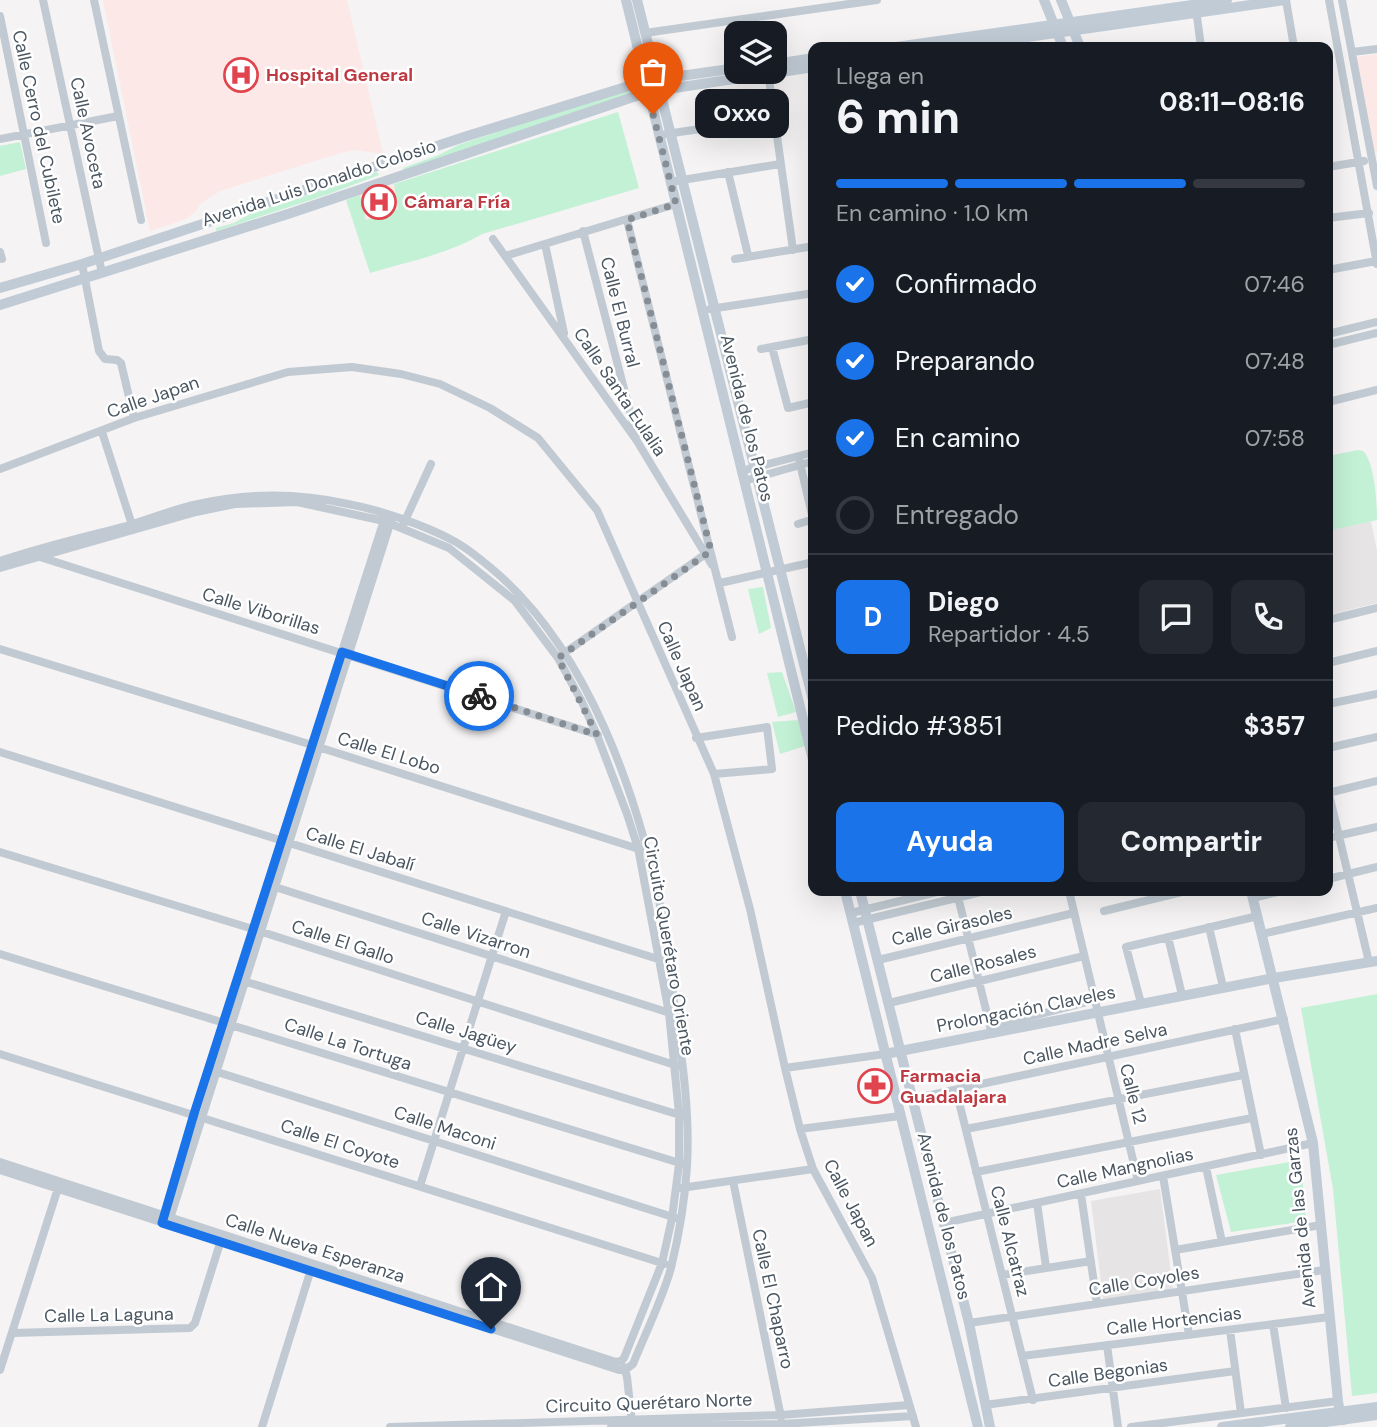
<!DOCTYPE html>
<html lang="es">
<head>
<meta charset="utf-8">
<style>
  :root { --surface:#171b24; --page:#242831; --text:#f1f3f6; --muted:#9ea1a6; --line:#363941; --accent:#1a73e8 }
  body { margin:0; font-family:"DM Sans",sans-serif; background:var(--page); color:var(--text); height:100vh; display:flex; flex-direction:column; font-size:26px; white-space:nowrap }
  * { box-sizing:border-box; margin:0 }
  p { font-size:23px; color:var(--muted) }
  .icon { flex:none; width:38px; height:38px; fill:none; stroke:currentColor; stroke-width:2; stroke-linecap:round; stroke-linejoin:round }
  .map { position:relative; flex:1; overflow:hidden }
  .side { position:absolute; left:808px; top:42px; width:525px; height:854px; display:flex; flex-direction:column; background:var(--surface); border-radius:14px; box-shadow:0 7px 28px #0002 }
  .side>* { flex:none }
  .tools { position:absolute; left:724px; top:21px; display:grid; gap:14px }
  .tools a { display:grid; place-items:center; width:63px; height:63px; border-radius:14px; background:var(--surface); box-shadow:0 7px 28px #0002; font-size:35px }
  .pin { position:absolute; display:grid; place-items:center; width:60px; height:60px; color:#fff; margin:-72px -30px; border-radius:50% 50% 50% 0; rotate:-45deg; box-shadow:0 0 7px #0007 }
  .pin .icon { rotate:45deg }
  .courier { position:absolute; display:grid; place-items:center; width:70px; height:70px; margin:-35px; border:5px solid #1a73e8; border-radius:50%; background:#fff; color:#222; box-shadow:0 2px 9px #0007 }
  .bubble { position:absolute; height:49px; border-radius:14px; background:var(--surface); box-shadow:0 7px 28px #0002; font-size:23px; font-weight:700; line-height:49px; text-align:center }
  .head em { font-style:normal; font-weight:700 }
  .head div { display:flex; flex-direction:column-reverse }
  .head { display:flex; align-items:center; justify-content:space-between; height:119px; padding:0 28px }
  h1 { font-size:46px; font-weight:700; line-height:52px }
  .bar { display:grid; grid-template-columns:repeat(4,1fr); gap:10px 7px; align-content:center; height:84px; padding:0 28px }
  .bar i { height:9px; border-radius:5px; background:var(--line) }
  .bar .on { background:var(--accent) }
  .bar p { grid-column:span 4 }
  .line { display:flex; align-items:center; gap:18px; padding:0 28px; border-top:2px solid var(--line) }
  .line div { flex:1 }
  .round { display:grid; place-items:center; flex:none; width:74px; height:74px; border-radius:14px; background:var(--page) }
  ol { padding:0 28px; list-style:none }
  li { display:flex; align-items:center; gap:21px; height:77px }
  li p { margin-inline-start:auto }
  li .icon { padding:7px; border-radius:50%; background:var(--accent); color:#fff; stroke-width:4 }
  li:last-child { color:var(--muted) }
  li i { width:38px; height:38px; border:4px solid var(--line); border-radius:50% }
  .cta { display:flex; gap:14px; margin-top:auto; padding:14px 28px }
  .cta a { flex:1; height:80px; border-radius:14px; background:var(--accent); color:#fff; font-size:28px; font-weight:700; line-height:80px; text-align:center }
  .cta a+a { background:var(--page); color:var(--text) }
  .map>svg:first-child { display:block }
</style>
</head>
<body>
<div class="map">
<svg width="1377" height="1427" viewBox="0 0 1377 1427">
  <rect width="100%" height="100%" fill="#f5f3f3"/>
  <path fill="#e6e4e5" d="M1371,521l6,30v52l-49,12v-84z
    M1160,1189l13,100 -70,10 -12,-98z"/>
  <path fill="#fce8e6" d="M103,0h244l36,154 -28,-4 -15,3 -104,33 -16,5 -20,13 -4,7 -10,8 -36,12z
    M1377,54v98l-2,1 -18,-96z
    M394,184l5,25 -33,11 -6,-25z"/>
  <path fill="#c3f1d5" d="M637,86l2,4 -234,81 -2,-3 36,-13 19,-10z
    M618,112l21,76 -157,46c-34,20 -75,28 -112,39l-24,-73 14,-5 6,25 32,-11 -4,-25z
    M20,142l6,27 -26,7v-30z
    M377,172l2,3 -50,19 -113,37v-3l18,-5 18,-10z
    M1358,450l5,1c12,12 14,51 14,69l-49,11v-75z
    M763,587l8,41 -12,6 -11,-45z
    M782,672l14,40 -18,5 -11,-44z
    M798,720l7,26 -25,8 -8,-32z
    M1377,994v399l-25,3 -19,-207 -32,-181z
    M1301,1160l5,61 -75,11 -15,-57z"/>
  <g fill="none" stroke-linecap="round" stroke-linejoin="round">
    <path stroke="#c1cad2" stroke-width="8" d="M43,0l59,273
      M94,0l47,220
      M1286,0l8,47
      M1329,0l48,264
      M1342,0l35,186
      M1196,9l5,38
      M0,16l46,227
      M645,33l232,-33
      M1352,52l25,-3
      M811,62l3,22
      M768,72l25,178
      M666,134l108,-16
      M0,139l118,-23
      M1328,167l36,-6
      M728,172l20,83
      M670,182l110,-18
      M1328,218l41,-5
      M627,220l105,417
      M583,231l53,204
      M493,239l144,202 75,124
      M545,244l19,89
      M0,252l2,7
      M505,256l171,-52
      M735,259l79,-13
      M82,264l17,87 6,8 12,1 4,3 13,55
      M1328,270l48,-9
      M710,309l104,-16
      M1328,334l49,-12
      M1328,345l49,-12
      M772,347l16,61 26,-6
      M761,349l53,-10
      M1328,402l49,-12
      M102,432l31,96
      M799,459l14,60
      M0,469l134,-51 154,-46 64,-5 49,7 39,10 50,24 48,30 59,72 117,264 36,135 35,159 15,61 13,40 59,109 44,149
      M741,471l73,-19
      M744,481l70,-20
      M798,524l16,-5
      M403,525l28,-61
      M40,557l558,178
      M0,561c41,-14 84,-24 126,-35 24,-7 48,-17 72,-22 49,-11 101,-11 150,0 32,6 76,21 104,36 14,7 27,18 39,28 98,81 148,230 172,352 6,32 8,64 13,95 7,50 14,101 11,151 -2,33 -8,69 -16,102 -9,32 -25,64 -38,96l-8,6
      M0,568l196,-56 39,-8 62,-2 87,19 65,27 66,53 43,57 24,44 15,33 30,79 11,34 31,165 10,101v50l-7,54 -10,45 -38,95 -3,3
      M720,583l94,-21
      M1328,620l49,-12
      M0,649l312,96 330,105
      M563,654l144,-101
      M1328,663l49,-12
      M1328,704l49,-10
      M696,738l71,-11 5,42 -58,5
      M1328,748l49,-11
      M0,752l661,208
      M1328,790l41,172
      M1328,793l49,-12
      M1328,838l49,-11
      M0,852l253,77 425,137
      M1328,879l49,-12
      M272,886l401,128
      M1069,891l69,290
      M958,897l34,137
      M1253,898l29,-7
      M1104,911l82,-20
      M851,913l90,-22
      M853,923l132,-32
      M1209,927l14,60
      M1262,934l115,-26
      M1168,937l14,58
      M0,954l683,210
      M878,960l196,-47
      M240,980l443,136
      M889,1003l195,-47
      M1141,1003l-15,-56 132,-31
      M990,1027l105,-27
      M1235,1029l26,126
      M0,1054l665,210
      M785,1068l100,-14
      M211,1070l465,148
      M956,1090l77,310
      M912,1099l372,-80
      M800,1129l100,-13
      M966,1129l277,-54
      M0,1162l616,200 5,-1
      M1206,1167l16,75
      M0,1170l619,200h6
      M976,1172l276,-54
      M1163,1176l26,159
      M733,1181l48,236
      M420,1186l86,-275
      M681,1188l132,-19
      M1081,1194l16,110
      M1037,1203l9,64
      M162,1223l32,-109 191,-597
      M944,1223l369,-80
      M168,1225l223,-704
      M1175,1250l146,-25
      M1002,1275l89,-14
      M969,1323l355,-53
      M1273,1324l13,84
      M1230,1330l11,83
      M12,1333l178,-5 5,-5 26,-83
      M1107,1345l11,82
      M1022,1356l307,-39
      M624,1367l3,10 5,46
      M0,1370l59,-185
      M985,1405l250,-34
      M262,1427l50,-161
      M390,1427l391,-12 128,-10
      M611,1427l170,-3 132,-8
      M1131,1427l207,-26"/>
    <path stroke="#c1cbd6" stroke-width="10" d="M626,0l188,764
      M637,0l177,704
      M1044,0l19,47
      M1061,0l19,47
      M896,47l331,-47
      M958,47l327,-47
      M775,64l39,-6
      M0,288l82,-24 382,-127 181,-56 92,-13
      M0,305l291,-92 357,-121 166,-25
      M845,891l133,536
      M860,891l109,432 21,104
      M1251,891l62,252 25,258 2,12 4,7
      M885,1054l389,-76 103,-17
      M1222,1427l155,-20
      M1290,1427l87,-12"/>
  </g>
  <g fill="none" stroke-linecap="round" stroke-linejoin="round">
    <path stroke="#868d94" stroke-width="7" stroke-dasharray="0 12.6" d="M479,696l118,39 -39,-77 153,-107 -84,-331 49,-16 -23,-90"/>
    <path stroke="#1a73e8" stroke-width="9" d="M479,696l-137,-44 -148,462 -32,109 329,106"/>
  </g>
  <defs>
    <g id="hospital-ring" transform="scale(1.75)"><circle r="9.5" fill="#fff" stroke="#e0444e" stroke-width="1.5"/><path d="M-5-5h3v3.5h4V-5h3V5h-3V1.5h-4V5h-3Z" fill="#e0444e"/></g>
    <g id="pharmacy-ring" transform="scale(1.75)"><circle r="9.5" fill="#fff" stroke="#e0444e" stroke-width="1.5"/><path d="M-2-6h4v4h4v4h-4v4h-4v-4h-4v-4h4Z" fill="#e0444e"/></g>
  </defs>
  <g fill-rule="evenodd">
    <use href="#hospital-ring" x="241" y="75"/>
    <use href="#hospital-ring" x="379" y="202"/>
    <use href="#pharmacy-ring" x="875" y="1086"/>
  </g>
  <g text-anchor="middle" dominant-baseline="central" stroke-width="5" stroke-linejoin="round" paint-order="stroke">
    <g font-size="18" font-weight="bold" fill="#be3a42" stroke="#fff" text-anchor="start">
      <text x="266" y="75">Hospital General</text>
      <text x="404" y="202">Cámara Fría</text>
      <text x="900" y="1076">Farmacia<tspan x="900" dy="21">Guadalajara</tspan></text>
    </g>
    <g font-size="18" fill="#4a5661" stroke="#fff">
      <text transform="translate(39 127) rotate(78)">Calle Cerro del Cubilete</text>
      <text transform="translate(88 133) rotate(78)">Calle Avoceta</text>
      <text transform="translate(319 183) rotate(-18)">Avenida Luis Donaldo Colosio</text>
      <text transform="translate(620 312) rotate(76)">Calle El Burral</text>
      <text transform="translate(620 392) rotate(56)">Calle Santa Eulalia</text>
      <text transform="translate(153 397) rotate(-19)">Calle Japan</text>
      <text transform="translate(747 418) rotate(76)">Avenida de los Patos</text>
      <text transform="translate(261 611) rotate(17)">Calle Viborillas</text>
      <text transform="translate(682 666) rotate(66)">Calle Japan</text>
      <text transform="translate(389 753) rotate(17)">Calle El Lobo</text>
      <text transform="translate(360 849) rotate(17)">Calle El Jabalí</text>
      <text transform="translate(952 926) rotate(-13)">Calle Girasoles</text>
      <text transform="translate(476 935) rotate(18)">Calle Vizarron</text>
      <text transform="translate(343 942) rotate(18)">Calle El Gallo</text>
      <text transform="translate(669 946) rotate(80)">Circuito Querétaro Oriente</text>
      <text transform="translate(983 964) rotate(-14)">Calle Rosales</text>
      <text transform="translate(1026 1009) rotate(-11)">Prolongación Claveles</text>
      <text transform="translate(466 1032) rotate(17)">Calle Jagüey</text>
      <text transform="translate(348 1044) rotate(18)">Calle La Tortuga</text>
      <text transform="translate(1095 1044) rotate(-12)">Calle Madre Selva</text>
      <text transform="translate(1133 1094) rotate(76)">Calle 12</text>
      <text transform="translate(445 1128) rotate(18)">Calle Maconi</text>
      <text transform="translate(340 1144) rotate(18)">Calle El Coyote</text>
      <text transform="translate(1125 1168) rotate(-12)">Calle Mangnolias</text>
      <text transform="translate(851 1203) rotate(62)">Calle Japan</text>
      <text transform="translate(944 1216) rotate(76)">Avenida de los Patos</text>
      <text transform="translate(1300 1218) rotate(-96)">Avenida de las Garzas</text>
      <text transform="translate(1010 1241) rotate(76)">Calle Alcatraz</text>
      <text transform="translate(315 1248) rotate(18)">Calle Nueva Esperanza</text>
      <text transform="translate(1144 1281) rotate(-9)">Calle Coyoles</text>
      <text transform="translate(773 1299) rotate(78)">Calle El Chaparro</text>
      <text transform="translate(109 1315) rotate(-1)">Calle La Laguna</text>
      <text transform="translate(1174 1321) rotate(-7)">Calle Hortencias</text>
      <text transform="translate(1108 1373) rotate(-8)">Calle Begonias</text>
      <text transform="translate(649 1403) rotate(-2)">Circuito Querétaro Norte</text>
    </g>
  </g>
</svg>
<div class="tools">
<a><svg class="icon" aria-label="layers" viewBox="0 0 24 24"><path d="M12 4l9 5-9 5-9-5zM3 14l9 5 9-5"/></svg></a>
</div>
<div class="pin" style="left:653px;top:114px;background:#ea580c"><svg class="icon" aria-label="bag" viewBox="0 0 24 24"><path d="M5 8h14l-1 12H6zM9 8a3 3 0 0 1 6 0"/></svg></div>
<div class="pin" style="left:491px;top:1329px;background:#1f2937"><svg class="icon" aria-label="home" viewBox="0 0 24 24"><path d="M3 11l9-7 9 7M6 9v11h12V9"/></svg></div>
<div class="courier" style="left:479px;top:696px"><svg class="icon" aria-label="bike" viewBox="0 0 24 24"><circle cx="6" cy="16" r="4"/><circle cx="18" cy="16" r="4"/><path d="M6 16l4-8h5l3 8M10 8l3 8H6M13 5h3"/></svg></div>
<div class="bubble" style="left:695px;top:89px;width:94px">Oxxo</div>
<section class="side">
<div class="head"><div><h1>6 min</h1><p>Llega en</p></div><em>08:11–08:16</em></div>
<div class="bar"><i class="on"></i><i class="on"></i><i class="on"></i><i></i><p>En camino · 1.0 km</p></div>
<ol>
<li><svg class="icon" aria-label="check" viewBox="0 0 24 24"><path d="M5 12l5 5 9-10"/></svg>Confirmado<p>07:46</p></li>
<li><svg class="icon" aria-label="check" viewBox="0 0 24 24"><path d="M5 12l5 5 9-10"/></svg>Preparando<p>07:48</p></li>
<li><svg class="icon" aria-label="check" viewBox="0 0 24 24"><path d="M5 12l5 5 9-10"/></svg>En camino<p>07:58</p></li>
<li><i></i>Entregado</li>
</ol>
<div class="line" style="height:126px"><b class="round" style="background:var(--accent);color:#fff">D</b><div><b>Diego</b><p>Repartidor · 4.5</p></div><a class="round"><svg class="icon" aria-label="chat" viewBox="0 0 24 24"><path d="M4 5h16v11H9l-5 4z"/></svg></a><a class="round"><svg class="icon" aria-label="phone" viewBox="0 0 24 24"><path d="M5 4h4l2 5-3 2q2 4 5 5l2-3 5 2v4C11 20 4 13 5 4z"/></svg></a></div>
<div class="line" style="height:91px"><div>Pedido #3851</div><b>$357</b></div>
<div class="cta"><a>Ayuda</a><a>Compartir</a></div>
</section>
</div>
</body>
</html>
